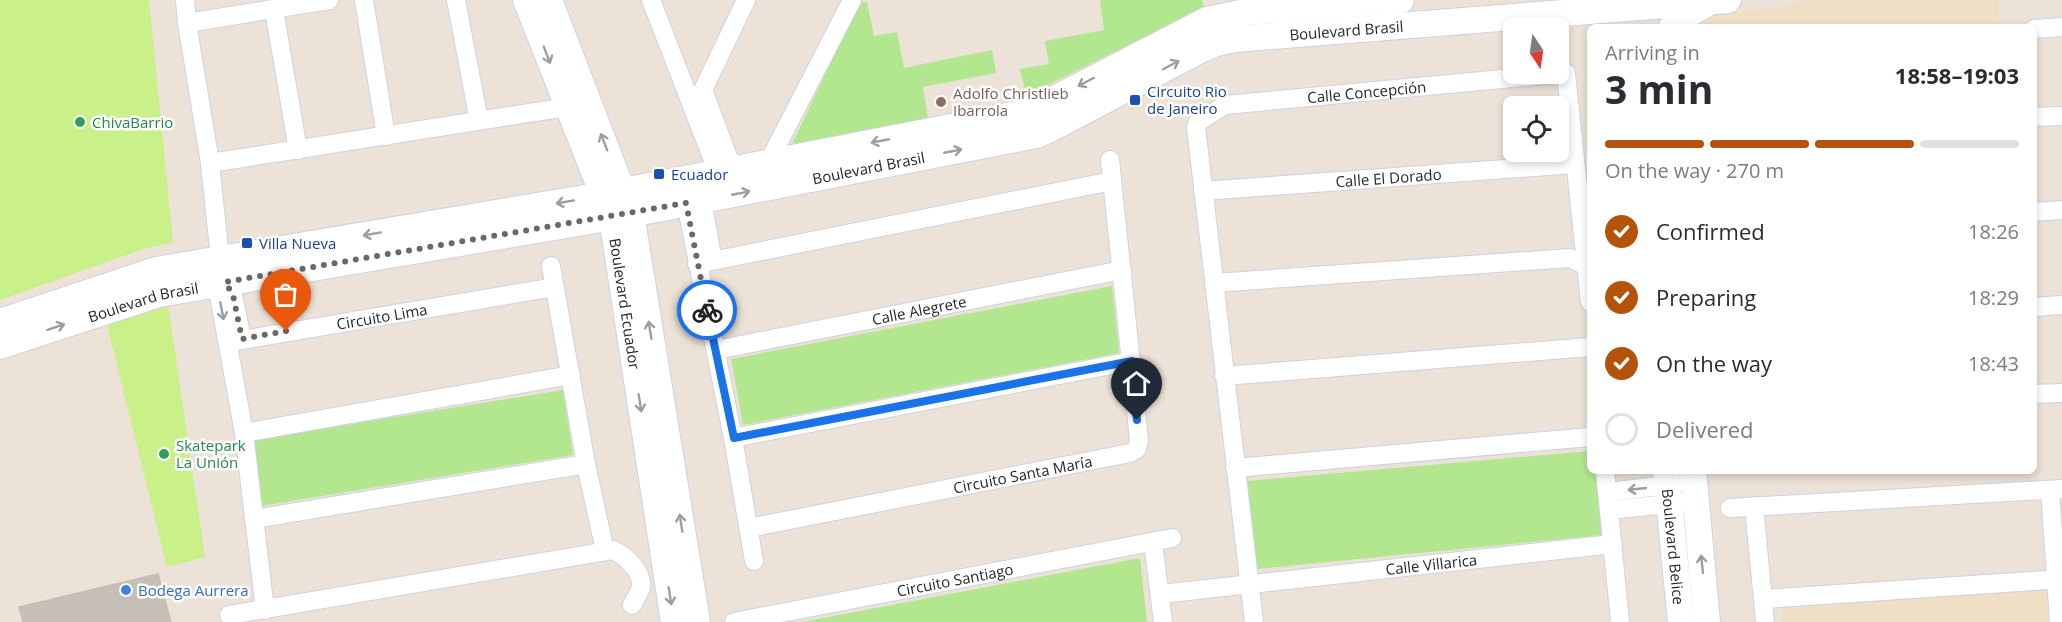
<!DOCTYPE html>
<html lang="en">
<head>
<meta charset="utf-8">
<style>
  :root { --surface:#fff; --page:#f2f2f3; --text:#2b2b33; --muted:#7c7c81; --line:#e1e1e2; --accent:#b45309 }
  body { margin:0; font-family:"Open Sans",sans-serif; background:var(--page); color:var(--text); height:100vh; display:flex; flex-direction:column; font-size:22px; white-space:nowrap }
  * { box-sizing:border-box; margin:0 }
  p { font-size:20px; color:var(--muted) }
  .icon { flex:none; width:33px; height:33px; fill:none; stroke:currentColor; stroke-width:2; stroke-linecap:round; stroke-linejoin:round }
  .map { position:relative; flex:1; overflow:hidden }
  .sheet { position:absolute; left:1587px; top:24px; width:450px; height:450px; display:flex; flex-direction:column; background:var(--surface); border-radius:9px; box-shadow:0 3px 9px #0003 }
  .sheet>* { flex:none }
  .needle { width:39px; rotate:167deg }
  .buttons { position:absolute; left:1503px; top:18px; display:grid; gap:12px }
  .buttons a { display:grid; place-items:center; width:66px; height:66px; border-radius:9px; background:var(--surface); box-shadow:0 3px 9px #0003; font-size:30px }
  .pin { position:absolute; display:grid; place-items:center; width:51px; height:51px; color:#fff; margin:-62px -26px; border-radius:50% 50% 50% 0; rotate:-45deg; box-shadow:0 0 6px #0007 }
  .pin .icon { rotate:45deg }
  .courier { position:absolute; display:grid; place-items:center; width:60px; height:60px; margin:-30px; border:4px solid #1a73e8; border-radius:50%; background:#fff; color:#222; box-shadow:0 2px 8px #0007 }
  .headline em { font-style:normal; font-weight:700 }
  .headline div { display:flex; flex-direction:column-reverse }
  .headline { display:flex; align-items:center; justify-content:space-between; height:102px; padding:0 18px }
  h1 { font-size:39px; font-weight:700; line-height:45px }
  .bar { display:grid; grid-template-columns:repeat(4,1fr); gap:9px 6px; align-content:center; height:72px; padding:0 18px }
  .bar i { height:8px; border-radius:4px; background:var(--line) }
  .bar .selected { background:var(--accent) }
  .bar p { grid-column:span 4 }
  ol { padding:0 18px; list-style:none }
  li { display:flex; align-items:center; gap:18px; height:66px }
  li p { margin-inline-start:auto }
  li .icon { padding:6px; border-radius:50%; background:var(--accent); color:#fff; stroke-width:4 }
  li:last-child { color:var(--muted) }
  li i { width:33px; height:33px; border:3px solid var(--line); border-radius:50% }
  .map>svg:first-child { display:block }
</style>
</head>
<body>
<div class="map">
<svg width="2062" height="622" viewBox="0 0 2062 622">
  <rect width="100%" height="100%" fill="#ece2d7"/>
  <path fill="#efdfc5" d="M1808,0h190l1,27h-313l25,-13 59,-5z
    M2045,588l3,34h-266l-1,-13z"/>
  <path fill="#b2e78f" d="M1100,0h102l2,7 -174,87 -6,-7 -4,-18 29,-5 -4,-23 59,-11z
    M867,2l7,34 23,-4 7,36 88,-18 4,23 -73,14 5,31 -136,26 67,-141z
    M1112,286l7,67 -376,72 -12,-66z
    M563,390l10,65 -312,51 -8,-66z
    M1590,451v20h6l7,64 -347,34 -9,-88z
    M1140,558l7,64h-345z"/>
  <path fill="#caf089" d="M0,0h149l24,243 -27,5 -146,52z
    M168,304l37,253 -38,10 -61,-246z"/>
  <path fill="#c6bfb7" stroke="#c7beb1" stroke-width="1.5" d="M158,574l13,48h-148l-4,-15z"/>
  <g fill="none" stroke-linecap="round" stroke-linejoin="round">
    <g stroke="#cdd2e2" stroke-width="20">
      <g id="street">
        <path d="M185,0l2,23 23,140 10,96 5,23 8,13 9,44"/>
        <path d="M364,0l22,136"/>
        <path d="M456,0l23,121"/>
        <path d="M651,0l67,173"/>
        <path d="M274,10l24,140"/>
        <path d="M187,23l142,-23"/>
        <path d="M2034,29l28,-2"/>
        <path d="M703,90l30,80"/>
        <path d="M692,106l11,-16 43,-90"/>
        <path d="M2034,117l28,-1"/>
        <path d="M210,163l357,-56"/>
        <path d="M768,163l84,-163"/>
        <path id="s1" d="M1203,191l372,-27"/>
        <path d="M702,200l11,61"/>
        <path d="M686,203l47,235 21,123"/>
        <path d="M2034,212l28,-2"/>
        <path d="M697,264l415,-83"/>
        <path d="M551,266l35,198 19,87"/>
        <path d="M225,282l-6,14 25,137 21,177"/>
        <path d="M1214,283l356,-25 16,8 4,-1"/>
        <path d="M2034,307l28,-2"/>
        <path id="s2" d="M230,342l325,-55"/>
        <path id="s3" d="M716,350l406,-80"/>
        <path d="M1224,376l366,-29"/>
        <path d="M2034,394l28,-1"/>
        <path d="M244,433l327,-58"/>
        <path d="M733,438l399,-77"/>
        <path d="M1235,468l355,-31"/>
        <path d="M1605,471l15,151"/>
        <path d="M2050,490l9,132"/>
        <path d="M1608,492l69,-8"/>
        <path d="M1754,506l11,116"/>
        <path d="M1730,508l332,-19"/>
        <path d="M1609,510l70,-7"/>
        <path d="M254,519l332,-55"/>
        <path id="s4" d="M749,528l381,-75 7,-4 2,-9 -29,-280"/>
        <path d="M1153,542l10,80"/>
        <path id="s5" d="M1161,594l452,-50"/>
        <path d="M1763,599l299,-20"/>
        <path d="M229,615l384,-65c13,6 30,22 28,37 -1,6 -7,13 -9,18"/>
        <path id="s6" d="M734,622l438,-84"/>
        <path id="s7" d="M1254,622l-58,-495 2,-5 27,-17 341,-32 24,229"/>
      </g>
    </g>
    <g stroke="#cdd2e2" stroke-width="28">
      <g id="secondary">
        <path id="s8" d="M526,0l86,217 62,405"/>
        <path d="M549,0l82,214 66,408"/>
        <path d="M1672,27l10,-9 24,-14"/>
        <path d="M0,322l156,-52 447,-75 415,-81 23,-8 166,-86 39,-8 155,-12"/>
        <path id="s9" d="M0,346l159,-52 472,-80 405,-79 14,-6 150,-79 14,-6 20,-5 494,-39"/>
        <path id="s10" d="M1666,471l15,151"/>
        <path d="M1693,471l14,151"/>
      </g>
    </g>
    <use href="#street" stroke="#fff" stroke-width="18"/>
    <use href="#secondary" stroke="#fff" stroke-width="26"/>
  </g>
  <defs><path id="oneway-shaft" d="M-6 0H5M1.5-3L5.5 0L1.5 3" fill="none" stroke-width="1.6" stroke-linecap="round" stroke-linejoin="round" transform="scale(1.5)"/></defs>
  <g stroke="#9e9e9e">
    <use href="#oneway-shaft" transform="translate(547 55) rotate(69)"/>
    <use href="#oneway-shaft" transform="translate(1171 65) rotate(-28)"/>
    <use href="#oneway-shaft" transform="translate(1086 82) rotate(152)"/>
    <use href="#oneway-shaft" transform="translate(880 141) rotate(169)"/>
    <use href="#oneway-shaft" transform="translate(604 142) rotate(-111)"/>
    <use href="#oneway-shaft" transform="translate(953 151) rotate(-11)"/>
    <use href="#oneway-shaft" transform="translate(741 193) rotate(-11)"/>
    <use href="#oneway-shaft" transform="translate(565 202) rotate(170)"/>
    <use href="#oneway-shaft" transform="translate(372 234) rotate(170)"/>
    <use href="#oneway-shaft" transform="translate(222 311) rotate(79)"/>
    <use href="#oneway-shaft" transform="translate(56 327) rotate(-18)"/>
    <use href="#oneway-shaft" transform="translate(650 330) rotate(-99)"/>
    <use href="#oneway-shaft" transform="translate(640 403) rotate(81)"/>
    <use href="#oneway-shaft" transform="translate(1637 489) rotate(174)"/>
    <use href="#oneway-shaft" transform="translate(681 523) rotate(-99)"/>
    <use href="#oneway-shaft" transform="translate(1702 564) rotate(-96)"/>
    <use href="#oneway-shaft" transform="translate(670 596) rotate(81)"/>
  </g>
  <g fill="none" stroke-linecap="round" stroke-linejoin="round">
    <path stroke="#6c6865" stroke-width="6" stroke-dasharray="0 10.8" d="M286,331l-44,8 -9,-44 -8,-13 461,-79 21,107"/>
    <path stroke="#1a73e8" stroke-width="8" d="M707,310l27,128 398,-77 5,59"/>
  </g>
  <g fill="#1a4fb4" stroke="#fff" stroke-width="2">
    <rect x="1129" y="94" width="12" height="12" rx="3"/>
    <rect x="653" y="168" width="12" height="12" rx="3"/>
    <rect x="241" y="237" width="12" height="12" rx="3"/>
  </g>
  <circle fill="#8d6e63" stroke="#fff" stroke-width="2" cx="941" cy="102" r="6"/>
  <g fill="#2e9e5b" stroke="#fff" stroke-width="2">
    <circle cx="80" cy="122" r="6"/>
    <circle cx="164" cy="454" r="6"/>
  </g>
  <circle fill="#3f7fe0" stroke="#fff" stroke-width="2" cx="126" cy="590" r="6"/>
  <g text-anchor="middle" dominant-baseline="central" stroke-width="5" stroke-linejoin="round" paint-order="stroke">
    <g font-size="15" fill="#272727" stroke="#fff">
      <text stroke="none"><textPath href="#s9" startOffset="1392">Boulevard Brasil</textPath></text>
      <text stroke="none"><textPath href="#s7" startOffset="678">Calle Concepción</textPath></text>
      <text stroke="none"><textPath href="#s9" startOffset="888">Boulevard Brasil</textPath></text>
      <text stroke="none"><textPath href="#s1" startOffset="186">Calle El Dorado</textPath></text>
      <text stroke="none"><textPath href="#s9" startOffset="150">Boulevard Brasil</textPath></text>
      <text stroke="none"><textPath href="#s8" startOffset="321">Boulevard Ecuador</textPath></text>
      <text stroke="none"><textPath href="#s3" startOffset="207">Calle Alegrete</textPath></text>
      <text stroke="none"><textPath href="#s2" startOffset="154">Circuito Lima</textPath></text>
      <text stroke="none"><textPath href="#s4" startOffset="279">Circuito Santa María</textPath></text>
      <text stroke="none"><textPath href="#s10" startOffset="76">Boulevard Belice</textPath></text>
      <text stroke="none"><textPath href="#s5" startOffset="272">Calle Villarica</textPath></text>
      <text stroke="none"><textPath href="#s6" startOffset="225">Circuito Santiago</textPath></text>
    </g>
    <g font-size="15" fill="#164399" stroke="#fff" text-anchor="start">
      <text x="1147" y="91">Circuito Rio<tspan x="1147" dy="17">de Janeiro</tspan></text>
      <text x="671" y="174">Ecuador</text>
      <text x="259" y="243">Villa Nueva</text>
    </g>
    <g font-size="15" fill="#785e54" stroke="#fff" text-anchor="start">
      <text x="953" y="93">Adolfo Christlieb<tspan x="953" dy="17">Ibarrola</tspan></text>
    </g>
    <g font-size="15" fill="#27864d" stroke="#fff" text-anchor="start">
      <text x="92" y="122">ChivaBarrio</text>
      <text x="176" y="445">Skatepark<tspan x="176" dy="17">La Unión</tspan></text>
    </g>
    <g font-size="15" fill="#366cbe" stroke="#fff" text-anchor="start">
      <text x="138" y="590">Bodega Aurrera</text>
    </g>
  </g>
</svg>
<div class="buttons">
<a><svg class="needle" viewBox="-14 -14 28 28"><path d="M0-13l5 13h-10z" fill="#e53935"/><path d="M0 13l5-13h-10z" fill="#7c7c81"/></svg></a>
<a><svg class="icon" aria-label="locate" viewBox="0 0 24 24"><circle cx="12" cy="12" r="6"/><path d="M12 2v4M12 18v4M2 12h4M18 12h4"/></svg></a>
</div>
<div class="pin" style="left:286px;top:331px;background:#ea580c"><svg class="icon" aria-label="bag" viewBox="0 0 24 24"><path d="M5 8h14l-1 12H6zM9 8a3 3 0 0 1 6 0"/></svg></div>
<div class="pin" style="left:1137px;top:420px;background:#1f2937"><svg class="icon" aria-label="home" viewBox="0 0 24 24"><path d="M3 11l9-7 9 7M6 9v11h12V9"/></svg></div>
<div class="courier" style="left:707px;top:310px"><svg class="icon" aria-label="bike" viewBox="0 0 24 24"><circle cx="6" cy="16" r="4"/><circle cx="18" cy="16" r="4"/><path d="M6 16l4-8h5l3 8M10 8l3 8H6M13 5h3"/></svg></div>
<section class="sheet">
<div class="headline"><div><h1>3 min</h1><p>Arriving in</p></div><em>18:58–19:03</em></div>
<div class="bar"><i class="selected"></i><i class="selected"></i><i class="selected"></i><i></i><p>On the way · 270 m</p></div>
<ol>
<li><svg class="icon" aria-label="check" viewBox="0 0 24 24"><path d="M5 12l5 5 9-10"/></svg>Confirmed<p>18:26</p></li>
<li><svg class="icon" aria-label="check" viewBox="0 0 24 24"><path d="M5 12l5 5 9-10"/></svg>Preparing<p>18:29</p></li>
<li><svg class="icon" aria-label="check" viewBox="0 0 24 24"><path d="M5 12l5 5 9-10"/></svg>On the way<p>18:43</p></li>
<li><i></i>Delivered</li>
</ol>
</section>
</div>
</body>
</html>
